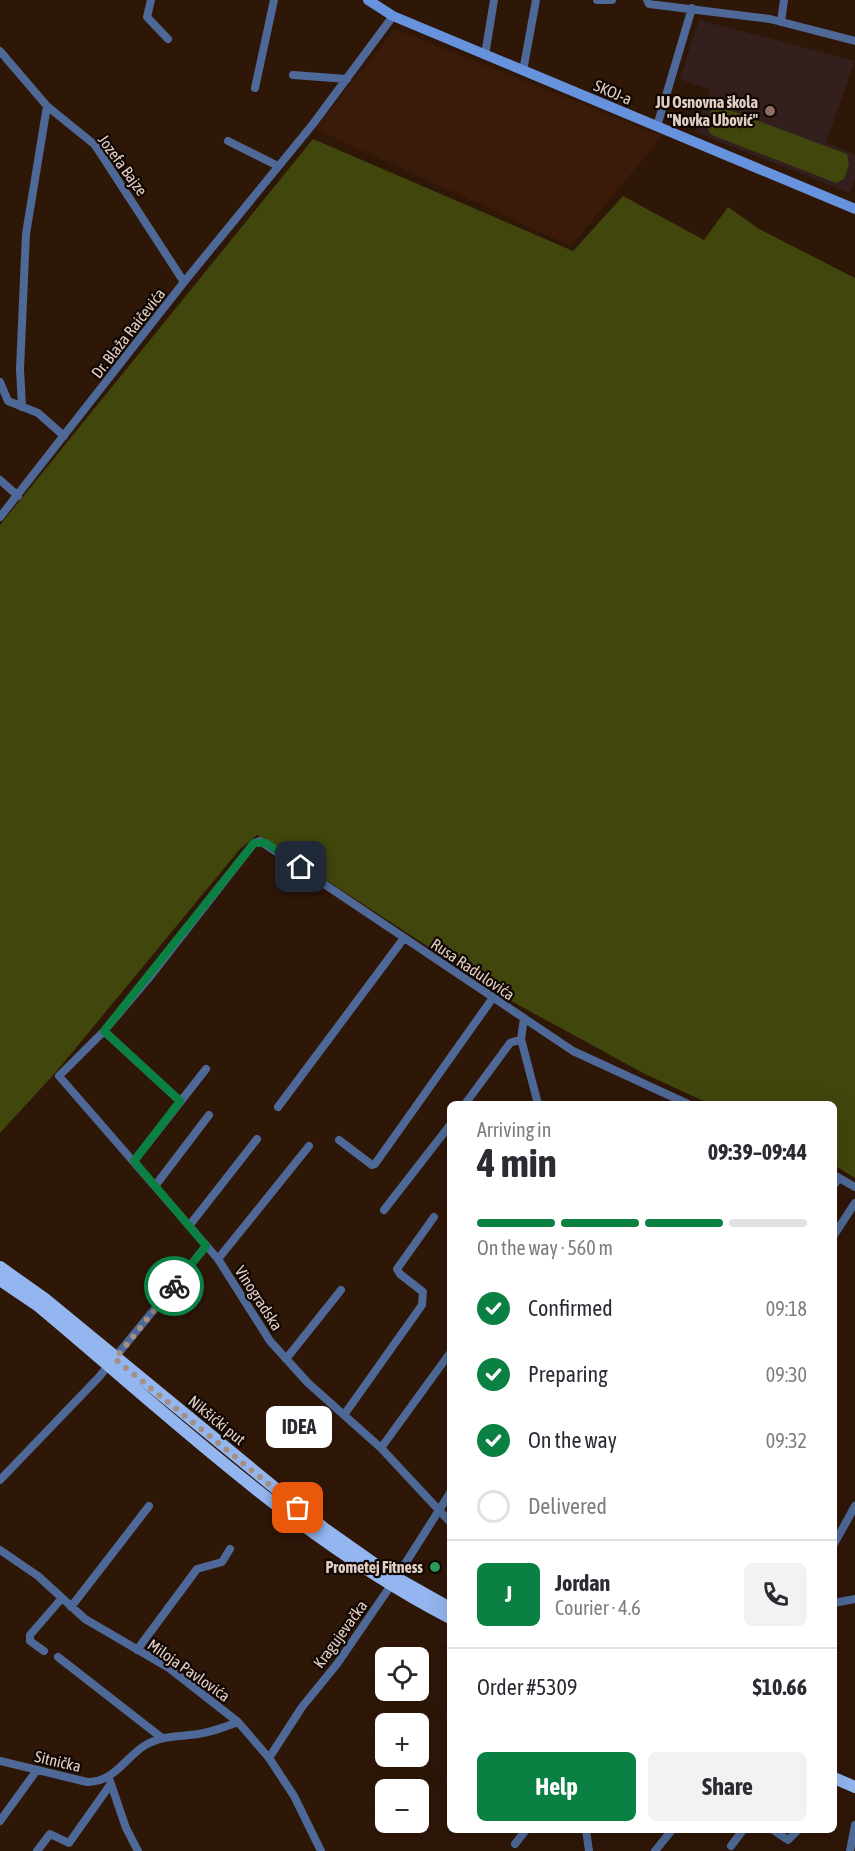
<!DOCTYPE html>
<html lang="en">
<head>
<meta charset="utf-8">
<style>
  :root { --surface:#fff; --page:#f2f2f3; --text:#2b2b33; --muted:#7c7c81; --line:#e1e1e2; --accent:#0b8043 }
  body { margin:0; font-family:"Asap Condensed",sans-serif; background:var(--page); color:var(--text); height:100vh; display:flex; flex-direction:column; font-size:22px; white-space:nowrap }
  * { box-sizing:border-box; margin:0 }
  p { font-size:20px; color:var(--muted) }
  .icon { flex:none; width:33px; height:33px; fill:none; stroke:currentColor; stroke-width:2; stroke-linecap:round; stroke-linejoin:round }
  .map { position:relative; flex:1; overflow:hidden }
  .sheet { position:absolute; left:447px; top:1101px; width:390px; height:732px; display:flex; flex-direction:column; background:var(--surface); border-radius:9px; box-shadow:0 6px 24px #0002 }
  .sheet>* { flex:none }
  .tools { position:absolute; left:375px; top:1647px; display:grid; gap:12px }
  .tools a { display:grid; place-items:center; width:54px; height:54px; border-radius:9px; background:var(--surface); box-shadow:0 6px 24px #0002; font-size:30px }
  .pin { position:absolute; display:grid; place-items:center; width:51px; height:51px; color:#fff; margin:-26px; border-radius:12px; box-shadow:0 3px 9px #0006 }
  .courier { position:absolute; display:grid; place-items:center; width:60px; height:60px; margin:-30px; border:4px solid #0b8043; border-radius:50%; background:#fff; color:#222; box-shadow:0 2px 8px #0007 }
  .bubble { position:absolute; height:42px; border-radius:9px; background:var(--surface); box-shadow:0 6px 24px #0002; font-size:20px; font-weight:700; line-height:42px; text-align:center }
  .headline em { font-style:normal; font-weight:700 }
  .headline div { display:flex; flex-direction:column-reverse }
  .headline { display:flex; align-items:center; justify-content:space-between; height:102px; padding:0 30px }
  h1 { font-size:39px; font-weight:700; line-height:45px }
  .bar { display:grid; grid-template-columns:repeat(4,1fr); gap:9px 6px; align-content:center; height:72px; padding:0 30px }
  .bar i { height:8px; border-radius:4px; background:var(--line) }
  .bar .selected { background:var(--accent) }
  .bar p { grid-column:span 4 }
  .line { display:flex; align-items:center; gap:15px; padding:0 30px; border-top:2px solid var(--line) }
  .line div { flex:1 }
  .round { display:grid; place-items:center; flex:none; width:63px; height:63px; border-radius:9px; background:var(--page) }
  ol { padding:0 30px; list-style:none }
  li { display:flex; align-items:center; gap:18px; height:66px }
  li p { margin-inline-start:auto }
  li .icon { padding:6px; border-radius:50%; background:var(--accent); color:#fff; stroke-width:4 }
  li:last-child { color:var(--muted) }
  li i { width:33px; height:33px; border:3px solid var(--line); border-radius:50% }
  .button { display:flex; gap:12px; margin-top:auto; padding:12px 30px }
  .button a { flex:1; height:69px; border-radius:9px; background:var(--accent); color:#fff; font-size:24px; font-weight:700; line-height:69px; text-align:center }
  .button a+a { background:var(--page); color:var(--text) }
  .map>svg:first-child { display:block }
</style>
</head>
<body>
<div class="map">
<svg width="855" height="1851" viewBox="0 0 855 1851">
  <rect width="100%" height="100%" fill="#2f1708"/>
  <path fill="#3a1b09" d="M395,29l267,107 -91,110 -256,-117z"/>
  <path fill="#33201e" d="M699,20l156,41 -29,81 29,13v24l-5,14 -155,-61 16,-42 -31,-11z"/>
  <path fill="#41460d" d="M719,106l128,48 2,10 -5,15 -8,4 -124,-48c-8,-7 -4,-16 -1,-25z
    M313,139l260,112 50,-55 81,44 24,-33 31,22 96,49v900l-21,-13v-61h-124l-65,-30 -132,-72 -256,-167 -17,14 -184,223 -56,61v-608z"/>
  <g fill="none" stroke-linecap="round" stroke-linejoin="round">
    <path stroke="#4e6997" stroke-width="8" d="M151,0l-4,17 21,22
      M597,0h15
      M647,0l2,4 121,15 85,22
      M781,22l3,-22
      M0,51l47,55 48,39 89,137
      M485,55l9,-55
      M523,71l13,-71
      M293,75l54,4
      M255,88l19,-88
      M657,126l35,-118
      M228,141l50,25
      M0,382l8,19 30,12 26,23
      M22,407l-2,-38 6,-135 21,-128
      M0,480l18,16
      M0,517l184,-235 129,-158 80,-108
      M524,1018l-3,21 17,65
      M104,1031l76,70
      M465,1104l45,-61 11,-4
      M278,1107l126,-169
      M339,1140l33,25 3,-1 117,-165
      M134,1161l72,-92
      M834,1175l21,12
      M834,1185l5,-7
      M155,1186l54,-71
      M384,1210l66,-85
      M189,1226l68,-87
      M834,1235l21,-32
      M218,1259l91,-113
      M286,1359l55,-69
      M344,1415l78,-110 1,-13 -23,-18 -3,-5 37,-52
      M381,1448l69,-95
      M0,1480l99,-103 107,-131
      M450,1522l-69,-74 -73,-65 -38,-42 -52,-82 -159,-183 45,-45 44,-52 106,-136 6,-2 313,210 115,53
      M834,1544l21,-38
      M0,1550l38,26 47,43 84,49 69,54 31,36 25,38 27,55
      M834,1603l21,-4
      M71,1607l78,-101
      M137,1650l60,-81 25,-7 8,-13
      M44,1651l-14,-10v-6l32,-37
      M58,1657l104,81
      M269,1758l33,-51 35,-43 59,-86 54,-85
      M0,1761l87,21c27,0 37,-23 57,-36 17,-11 35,-9 54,-12 14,-2 27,-7 40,-12
      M110,1781l16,47 12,23
      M0,1821l37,-51
      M586,1830l3,21
      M773,1830l15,10 10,-10
      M515,1844l11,-14
      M731,1846l12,-16
      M37,1851l13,-17 19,9 41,-58
      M655,1851l17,-21
      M850,1851l5,-26"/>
    <path stroke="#6793de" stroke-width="10" d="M368,0l25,16 462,193"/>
    <path stroke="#93b6f0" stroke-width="12" d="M0,1267l45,32 280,230 61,43 64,36
      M0,1280l37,25c132,110 259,233 413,313
      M834,1778l21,9"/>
  </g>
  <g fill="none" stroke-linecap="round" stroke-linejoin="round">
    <path stroke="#a38f84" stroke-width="6" stroke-dasharray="0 10.8" d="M174,1286l-59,73 183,149"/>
    <path stroke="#0b8043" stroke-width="8" d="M174,1286l32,-40 -72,-85 46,-60 -76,-70 150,-188h12l35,24"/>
  </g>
  <circle fill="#8d6e63" stroke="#100602" stroke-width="2" cx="770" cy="111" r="6"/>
  <circle fill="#2e9e5b" stroke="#100602" stroke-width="2" cx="435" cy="1567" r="6"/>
  <g text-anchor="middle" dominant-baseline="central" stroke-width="4.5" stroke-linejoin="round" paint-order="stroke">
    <g font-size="16" fill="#e1cfc6" stroke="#100602">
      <text transform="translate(613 92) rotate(23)">SKOJ-a</text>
      <text transform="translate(123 165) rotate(54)">Jozefa Bajze</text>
      <text transform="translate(128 333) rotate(-52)">Dr. Blaža Raičevića</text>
      <text transform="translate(473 969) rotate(34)">Rusa Radulovića</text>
      <text transform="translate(259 1298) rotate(57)">Vinogradska</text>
      <text transform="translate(217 1420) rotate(39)">Nikšićki put</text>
      <text transform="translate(340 1634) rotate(-54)">Kragujevačka</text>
      <text transform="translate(189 1670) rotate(35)">Miloja Pavlovića</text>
      <text transform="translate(58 1761) rotate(13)">Sitnička</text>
    </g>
    <g font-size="16" font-weight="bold" fill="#e1cfc6" stroke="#100602" text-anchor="end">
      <text x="758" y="102">JU Osnovna škola<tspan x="758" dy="18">"Novka Ubović"</tspan></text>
      <text x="423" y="1567">Prometej Fitness</text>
    </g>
  </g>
</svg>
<div class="tools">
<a><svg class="icon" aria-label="locate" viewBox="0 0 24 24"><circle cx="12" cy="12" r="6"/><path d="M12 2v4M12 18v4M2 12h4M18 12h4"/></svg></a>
<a>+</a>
<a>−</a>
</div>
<div class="pin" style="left:298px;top:1508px;background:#ea580c"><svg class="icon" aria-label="bag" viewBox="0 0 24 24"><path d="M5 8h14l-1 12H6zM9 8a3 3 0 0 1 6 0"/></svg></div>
<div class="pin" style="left:301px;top:867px;background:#1f2937"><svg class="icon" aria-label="home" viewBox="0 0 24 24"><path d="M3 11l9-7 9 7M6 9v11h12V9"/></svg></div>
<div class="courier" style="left:174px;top:1286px"><svg class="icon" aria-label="bike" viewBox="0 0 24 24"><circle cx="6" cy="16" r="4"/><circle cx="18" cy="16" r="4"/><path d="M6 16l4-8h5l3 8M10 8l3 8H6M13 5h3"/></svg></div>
<div class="bubble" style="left:266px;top:1406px;width:66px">IDEA</div>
<section class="sheet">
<div class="headline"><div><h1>4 min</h1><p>Arriving in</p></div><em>09:39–09:44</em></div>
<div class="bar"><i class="selected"></i><i class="selected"></i><i class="selected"></i><i></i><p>On the way · 560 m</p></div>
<ol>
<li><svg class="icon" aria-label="check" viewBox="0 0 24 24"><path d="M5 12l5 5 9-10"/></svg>Confirmed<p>09:18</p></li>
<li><svg class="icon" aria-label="check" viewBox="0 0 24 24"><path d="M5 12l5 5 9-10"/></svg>Preparing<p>09:30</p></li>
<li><svg class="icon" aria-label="check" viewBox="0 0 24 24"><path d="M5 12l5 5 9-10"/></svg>On the way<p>09:32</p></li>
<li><i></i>Delivered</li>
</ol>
<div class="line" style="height:108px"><b class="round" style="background:var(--accent);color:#fff">J</b><div><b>Jordan</b><p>Courier · 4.6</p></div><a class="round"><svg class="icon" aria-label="phone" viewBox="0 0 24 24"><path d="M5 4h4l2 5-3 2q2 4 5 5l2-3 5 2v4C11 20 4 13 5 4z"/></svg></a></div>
<div class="line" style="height:78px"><div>Order #5309</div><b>$10.66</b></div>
<div class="button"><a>Help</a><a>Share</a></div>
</section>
</div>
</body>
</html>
